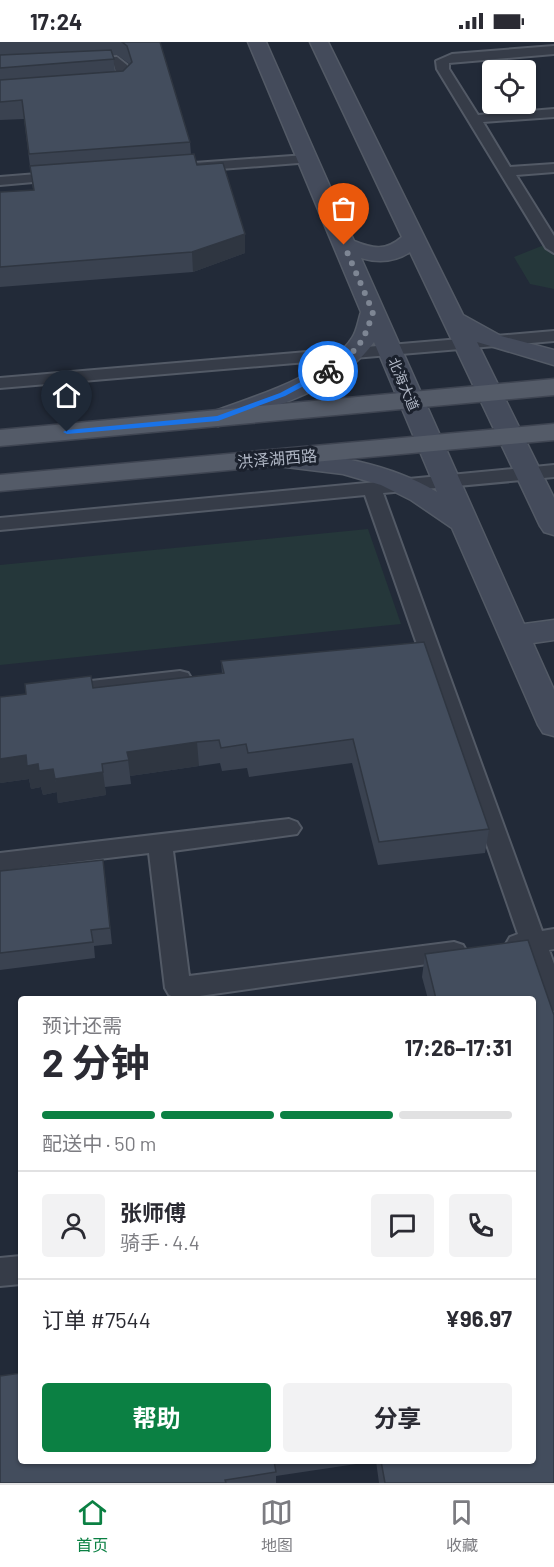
<!DOCTYPE html>
<html lang="zh">
<head>
<meta charset="utf-8">
<style>
  :root { --surface:#fff; --page:#f2f2f3; --text:#2b2b33; --muted:#7c7c81; --line:#e1e1e2; --accent:#0b8043 }
  body { margin:0; font-family:Barlow,"Noto Sans SC",sans-serif; background:var(--page); color:var(--text); height:100vh; display:flex; flex-direction:column; font-size:22px; white-space:nowrap }
  * { box-sizing:border-box; margin:0 }
  p { font-size:20px; color:var(--muted) }
  .icon { flex:none; width:33px; height:33px; fill:none; stroke:currentColor; stroke-width:2; stroke-linecap:round; stroke-linejoin:round }
  .map { position:relative; flex:1; overflow:hidden }
  .sheet { position:absolute; left:18px; top:954px; width:518px; height:468px; display:flex; flex-direction:column; background:var(--surface); border-radius:6px; box-shadow:0 2px 4px #0004 }
  .sheet>* { flex:none }
  .controls { position:absolute; left:482px; top:18px; display:grid; gap:12px }
  .controls a { display:grid; place-items:center; width:54px; height:54px; border-radius:6px; background:var(--surface); box-shadow:0 2px 4px #0004; font-size:30px }
  .pin { position:absolute; display:grid; place-items:center; width:51px; height:51px; color:#fff; margin:-62px -26px; border-radius:50% 50% 50% 0; rotate:-45deg; box-shadow:0 0 6px #0007 }
  .pin .icon { rotate:45deg }
  .courier { position:absolute; display:grid; place-items:center; width:60px; height:60px; margin:-30px; border:4px solid #1a73e8; border-radius:50%; background:#fff; color:#222; box-shadow:0 2px 8px #0007 }
  .head em { font-style:normal; font-weight:700 }
  .head div { display:flex; flex-direction:column-reverse }
  .head { display:flex; align-items:center; justify-content:space-between; height:102px; padding:0 24px }
  h1 { font-size:39px; font-weight:700; line-height:45px }
  .bar { display:grid; grid-template-columns:repeat(4,1fr); gap:9px 6px; align-content:center; height:72px; padding:0 24px }
  .bar i { height:8px; border-radius:4px; background:var(--line) }
  .bar .selected { background:var(--accent) }
  .bar p { grid-column:span 4 }
  .line { display:flex; align-items:center; gap:15px; padding:0 24px; border-top:2px solid var(--line) }
  .line div { flex:1 }
  .round { display:grid; place-items:center; flex:none; width:63px; height:63px; border-radius:6px; background:var(--page) }
  .primary-button { display:flex; gap:12px; margin-top:auto; padding:12px 24px }
  .primary-button a { flex:1; height:69px; border-radius:6px; background:var(--accent); color:#fff; font-size:24px; font-weight:700; line-height:69px; text-align:center }
  .primary-button a+a { background:var(--page); color:var(--text) }
  .status { display:flex; justify-content:space-between; align-items:center; height:42px; padding:0 30px; background:var(--surface); direction:ltr }
  .status svg { height:16px; fill:currentColor }
  .dock { display:flex; justify-content:space-around; align-items:center; height:84px; border-top:2px solid var(--line); background:var(--surface); font-size:16px; color:var(--muted) }
  .dock a { display:grid; justify-items:center; gap:3px }
  .dock .selected { color:var(--accent) }
  .map>svg:first-child { display:block }
</style>
</head>
<body>
<div class="status"><b>17:24</b><svg viewBox="0 0 49 12"><path d="M0 12V9h3v3zM5 12V6h3v6zM10 12V3h3v9zM15 12V0h3v12zM26 1h20v11H26zM47 4h2v5h-2z"/></svg></div>
<div class="map">
<svg width="554" height="1441" viewBox="0 0 554 1441">
  <rect width="100%" height="100%" fill="#222a38"/>
  <path fill="#25373a" d="M554,199v48l-24,-5 -16,-27z
    M368,487l33,95 -401,41v-100z"/>
  <g fill="none" stroke-linecap="round" stroke-linejoin="round">
    <g stroke="#535a66" stroke-width="4">
      <path id="lane" d="M554,4v8l-105,9v6l29,46 76,-6v8l-71,5 27,45 44,-3v8l-38,3 38,61v17l-8,-5 -109,-179 -1,-8 16,-7z
        M117,15l10,8 4,15c-8,9 -24,13 -33,5l1,-3 19,-3 -4,-14 -29,1 -6,-4 6,-4z
        M306,113l7,4 -2,3 -117,9 -7,-4 7,-4z
        M62,130l7,4 -2,3 -67,6v-8z
        M554,289v10l-554,47v-10z
        M554,423v12l-171,16 159,438 12,-2v20l-5,1 5,14v47l-9,-3 -20,-55 -15,-2 -4,-7 4,-7 8,-3 -153,-439 -365,35v-12z
        M180,629l8,2 3,5 -3,5 -124,15 -8,-2 -3,-5 3,-5 8,-2z
        M289,777l8,3 4,6 -4,6 -124,17 16,125 265,-34 9,3 4,7 -4,7 -285,40 -9,-4 -4,-7 -16,-135 -149,18v-18z
        M21,1214v28l-21,2v-28z"/>
    </g>
    <g stroke="#535a66" stroke-width="3">
      <path id="secondary" d="M248,0h18l88,199c19,8 32,10 48,-4l-92,-195h18l135,273 38,21 53,14v15l-77,-23 77,156v37l-10,-3 -4,-6 -130,-274c-15,10 -32,11 -49,6l163,366 30,-4v20l-21,3 21,47v46l-11,-3 -5,-8 -86,-197 -41,-28 -30,-15 -38,-11 -65,-8 -9,-2 -4,-6 4,-6 9,-2c55,5 111,13 159,42l-63,-150c-33,46 -95,63 -147,81l-9,3 -9,-3 -4,-5 4,-5c39,-14 121,-39 143,-75 5,-7 6,-17 9,-26z"/>
    </g>
    <g stroke="#3f4552" stroke-width="3">
      <path id="primary" d="M554,337v16l-554,51v-16z
        M554,382v16l-554,51v-16z"/>
    </g>
    <use href="#lane" fill="#363c48" fill-rule="evenodd"/>
    <use href="#secondary" fill="#444b5b" fill-rule="evenodd"/>
    <use href="#primary" fill="#545b68" fill-rule="evenodd"/>
  </g>
  <path fill="#3a4250" fill-rule="evenodd" d="M0,0h160l30,100 1,12 54,80v19l-52,19 -193,15v-95l33,-2 -9,-71 -24,1zM113,13h4l11,8 1,2 -6,6 -8,1z
    M424,600l65,187 -4,24 -107,12 -26,-102 -103,14 -2,-9 -25,3 -2,-8 -21,3 -69,10 1,8 -26,3 1,8 -48,8 -1,-11 -14,3 -2,-8 -10,2 -2,-10 -29,4v-86l93,-9 129,-15 -1,-12z
    M0,829l105,5 7,68 -18,2 1,12 -95,12z
    M528,898l26,75v468h-175l-3,-22 -100,15v7h-276v-107l21,-3v88h511v-462h-104l-6,-22 3,-23z"/>
  <path fill="#2f3641" d="M245,192v19l-52,19 -1,-20z
    M197,700l2,24 -69,10 -3,-24z
    M26,713l12,9 15,5 4,23 -14,3 -2,-8 -10,2 -2,-10 -29,4v-24z
    M103,730l3,23 -48,8 -3,-24z"/>
  <path fill="#434d5d" stroke="#2f3641" stroke-width="1.5" d="M122,0h38l30,100 -161,12 -7,-54 -22,2v-22l123,-9 9,-9 -5,-16z
    M111,8l3,9 -114,9v-13z
    M194,112l3,11 26,-2 22,71 -53,18 -192,15v-75l34,-2 -4,-24z
    M424,600l65,187 -110,13 -26,-103 -105,14 -2,-9 -25,4 -2,-8 -22,2 -70,10 2,8 -27,4 1,8 -48,7 -2,-10 -14,2 -1,-7 -11,2 -1,-11 -26,4v-62l26,-3 -1,-10 66,-8 2,12 131,-15 -3,-12z
    M103,818l7,68 -19,2 2,12 -93,11v-82z
    M528,898l26,75v468h-169l-4,-22h151v-462h-96l-11,-45z
    M21,1331v88h253l2,11 -51,8 1,3h-226v-107z"/>
  <path fill="#1a73e8" d="M325,327l7,2 -47,25 -67,25 -151,13 -4,-2 4,-2 150,-14 63,-23z"/>
  <g fill="none" stroke-linecap="round" stroke-linejoin="round">
    <path stroke="#7e8694" stroke-width="6" stroke-dasharray="0 10.8" d="M328,329c30,-22 34,-24 45,-59l-29,-67"/>
  </g>
  <g text-anchor="middle" dominant-baseline="central" stroke-width="6" stroke-linejoin="round" paint-order="stroke">
    <g font-size="14" fill="#b0b7c5" stroke="#1b212d">
      <text transform="translate(404 342) rotate(67)">北海大道</text>
    </g>
    <g font-size="16" fill="#b0b7c5" stroke="#1b212d">
      <text transform="translate(277 416) rotate(-5)">洪泽湖西路</text>
    </g>
  </g>
</svg>
<div class="controls">
<a><svg class="icon" aria-label="locate" viewBox="0 0 24 24"><circle cx="12" cy="12" r="6"/><path d="M12 2v4M12 18v4M2 12h4M18 12h4"/></svg></a>
</div>
<div class="pin" style="left:344px;top:203px;background:#ea580c"><svg class="icon" aria-label="bag" viewBox="0 0 24 24"><path d="M5 8h14l-1 12H6zM9 8a3 3 0 0 1 6 0"/></svg></div>
<div class="pin" style="left:67px;top:390px;background:#1f2937"><svg class="icon" aria-label="home" viewBox="0 0 24 24"><path d="M3 11l9-7 9 7M6 9v11h12V9"/></svg></div>
<div class="courier" style="left:328px;top:329px"><svg class="icon" aria-label="bike" viewBox="0 0 24 24"><circle cx="6" cy="16" r="4"/><circle cx="18" cy="16" r="4"/><path d="M6 16l4-8h5l3 8M10 8l3 8H6M13 5h3"/></svg></div>
<section class="sheet">
<div class="head"><div><h1>2 分钟</h1><p>预计还需</p></div><em>17:26–17:31</em></div>
<div class="bar"><i class="selected"></i><i class="selected"></i><i class="selected"></i><i></i><p>配送中 · 50 m</p></div>
<div class="line" style="height:108px"><a class="round"><svg class="icon" aria-label="person" viewBox="0 0 24 24"><circle cx="12" cy="8" r="4"/><path d="M4 21q1-7 8-7t8 7"/></svg></a><div><b>张师傅</b><p>骑手 · 4.4</p></div><a class="round"><svg class="icon" aria-label="chat" viewBox="0 0 24 24"><path d="M4 5h16v11H9l-5 4z"/></svg></a><a class="round"><svg class="icon" aria-label="phone" viewBox="0 0 24 24"><path d="M5 4h4l2 5-3 2q2 4 5 5l2-3 5 2v4C11 20 4 13 5 4z"/></svg></a></div>
<div class="line" style="height:78px"><div>订单 #7544</div><b>¥96.97</b></div>
<div class="primary-button"><a>帮助</a><a>分享</a></div>
</section>
</div>
<nav class="dock">
<a class="selected"><svg class="icon" aria-label="home" viewBox="0 0 24 24"><path d="M3 11l9-7 9 7M6 9v11h12V9"/></svg>首页</a>
<a><svg class="icon" aria-label="map" viewBox="0 0 24 24"><path d="M3 6l6-2 6 2 6-2v14l-6 2-6-2-6 2zM9 4v14M15 6v14"/></svg>地图</a>
<a><svg class="icon" aria-label="saved" viewBox="0 0 24 24"><path d="M7 4h10v16l-5-4-5 4z"/></svg>收藏</a>
</nav>
</body>
</html>
